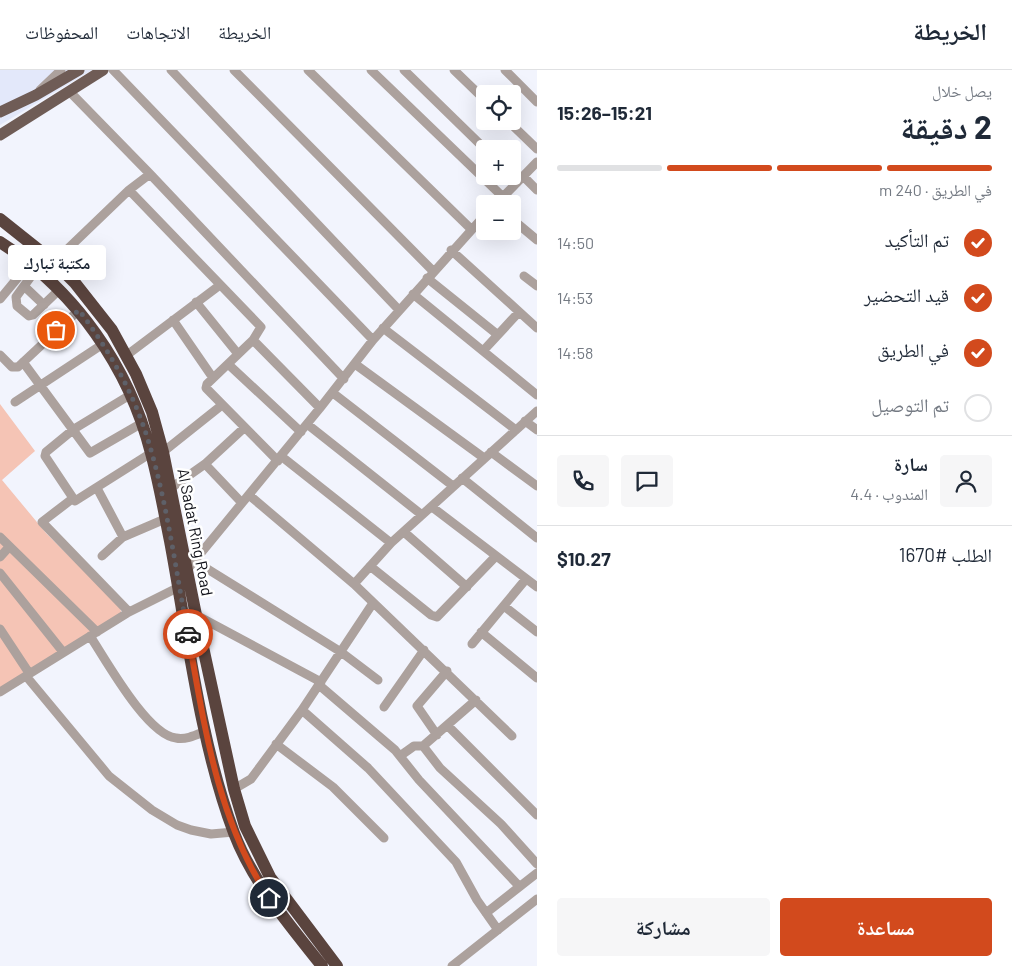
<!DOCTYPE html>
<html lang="ar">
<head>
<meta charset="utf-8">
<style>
  :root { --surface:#fff; --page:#f6f6f7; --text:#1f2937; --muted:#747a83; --line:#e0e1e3; --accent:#d24a1d }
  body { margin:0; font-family:Barlow,"Noto Naskh Arabic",sans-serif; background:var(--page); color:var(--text); direction:rtl; height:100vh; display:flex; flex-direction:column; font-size:19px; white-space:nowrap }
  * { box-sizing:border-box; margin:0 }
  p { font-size:16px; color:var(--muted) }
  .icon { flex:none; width:28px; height:28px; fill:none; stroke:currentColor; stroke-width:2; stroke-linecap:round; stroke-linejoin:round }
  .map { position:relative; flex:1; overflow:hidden; direction:ltr }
  .details { display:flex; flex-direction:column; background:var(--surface); width:475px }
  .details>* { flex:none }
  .controls { position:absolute; left:476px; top:15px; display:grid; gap:10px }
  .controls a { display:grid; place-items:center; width:45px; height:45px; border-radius:5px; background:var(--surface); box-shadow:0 5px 20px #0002; font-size:25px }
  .pin { position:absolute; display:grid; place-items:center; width:42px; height:42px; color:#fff; margin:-21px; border:2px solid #fff; border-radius:50%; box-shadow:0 1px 5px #0007 }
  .courier { position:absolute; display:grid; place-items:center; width:50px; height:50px; margin:-25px; border:4px solid #d24a1d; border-radius:50%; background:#fff; color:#222; box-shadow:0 1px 6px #0007 }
  .bubble { position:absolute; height:35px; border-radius:5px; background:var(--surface); box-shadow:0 5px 20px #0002; font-size:16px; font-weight:700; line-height:35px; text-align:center; direction:rtl }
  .overview em { font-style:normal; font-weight:700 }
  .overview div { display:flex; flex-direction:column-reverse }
  .overview { display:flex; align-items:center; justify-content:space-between; height:85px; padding:0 20px }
  h1 { font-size:32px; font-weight:700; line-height:38px }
  .bar { display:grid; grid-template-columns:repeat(4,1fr); gap:8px 5px; align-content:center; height:60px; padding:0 20px }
  .bar i { height:6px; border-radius:4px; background:var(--line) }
  .bar .on { background:var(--accent) }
  .bar p { grid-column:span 4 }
  .line { display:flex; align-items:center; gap:12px; padding:0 20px; border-top:1px solid var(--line) }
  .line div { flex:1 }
  .round { display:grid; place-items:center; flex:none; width:52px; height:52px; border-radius:5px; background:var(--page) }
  ol { padding:0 20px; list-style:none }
  li { display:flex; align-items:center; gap:15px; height:55px }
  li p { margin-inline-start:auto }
  li .icon { padding:5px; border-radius:50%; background:var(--accent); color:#fff; stroke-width:4 }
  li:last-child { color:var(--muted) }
  li i { width:28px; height:28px; border:2px solid var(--line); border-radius:50% }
  .action { display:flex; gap:10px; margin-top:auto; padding:10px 20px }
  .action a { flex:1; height:58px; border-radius:5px; background:var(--accent); color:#fff; font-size:20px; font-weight:700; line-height:58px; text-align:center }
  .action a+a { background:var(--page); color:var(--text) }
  header { display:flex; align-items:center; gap:30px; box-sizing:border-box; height:70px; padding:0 25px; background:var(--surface); border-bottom:1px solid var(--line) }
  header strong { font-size:24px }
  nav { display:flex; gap:28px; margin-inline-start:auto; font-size:18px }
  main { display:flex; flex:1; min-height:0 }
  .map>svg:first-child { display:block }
</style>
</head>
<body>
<header>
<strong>الخريطة</strong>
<nav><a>الخريطة</a><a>الاتجاهات</a><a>المحفوظات</a></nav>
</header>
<main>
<section class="details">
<div class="overview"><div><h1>2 دقيقة</h1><p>يصل خلال</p></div><em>15:21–15:26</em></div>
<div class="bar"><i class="on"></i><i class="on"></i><i class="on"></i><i></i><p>في الطريق · 240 m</p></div>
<ol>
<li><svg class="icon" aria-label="check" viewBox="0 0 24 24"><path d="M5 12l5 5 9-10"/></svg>تم التأكيد<p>14:50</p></li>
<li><svg class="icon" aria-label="check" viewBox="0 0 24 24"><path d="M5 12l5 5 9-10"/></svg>قيد التحضير<p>14:53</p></li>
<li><svg class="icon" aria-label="check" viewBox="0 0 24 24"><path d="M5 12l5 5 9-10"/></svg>في الطريق<p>14:58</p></li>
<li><i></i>تم التوصيل</li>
</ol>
<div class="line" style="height:90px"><a class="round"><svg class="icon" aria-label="person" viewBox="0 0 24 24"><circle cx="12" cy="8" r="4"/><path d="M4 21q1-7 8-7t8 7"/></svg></a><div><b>سارة</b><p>المندوب · 4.4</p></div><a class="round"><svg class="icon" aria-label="chat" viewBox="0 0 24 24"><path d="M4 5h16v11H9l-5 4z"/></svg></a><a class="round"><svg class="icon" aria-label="phone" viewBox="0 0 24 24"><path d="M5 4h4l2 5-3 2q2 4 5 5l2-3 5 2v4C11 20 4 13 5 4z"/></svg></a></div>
<div class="line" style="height:65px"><div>الطلب #1670</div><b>$10.27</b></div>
<div class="action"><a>مساعدة</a><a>مشاركة</a></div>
</section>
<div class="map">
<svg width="537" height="896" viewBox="0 0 537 896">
  <rect width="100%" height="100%" fill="#f2f4fd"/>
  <path fill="#e3e8fa" d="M0,0h92l-92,55z"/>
  <path fill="#f5c4b5" d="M0,334l35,47 -33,29 44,53 73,73 3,8 -122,75z"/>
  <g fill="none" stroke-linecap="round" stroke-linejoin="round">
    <path stroke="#aca19d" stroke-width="9" d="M113,0l260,270
      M171,0l228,240
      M234,0l199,201
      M308,0l163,159
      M371,0l132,127
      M404,0l81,79
      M454,0l31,30
      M505,0l32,32
      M40,20l21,-20
      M69,21l81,83 194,205
      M508,51l29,28
      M523,106l14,14
      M129,120l132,137 -8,13 -46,44 -1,4 72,73
      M496,134l41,-42
      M512,149l25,21
      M451,180l86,78
      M54,192l75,-72 21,-16
      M37,198l-21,29 1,9 12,10 4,-1 27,-26
      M524,206l13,10
      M427,208l71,57
      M24,216l20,19
      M413,224l124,101
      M0,229l30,-36
      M196,232l42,52
      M173,250l40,58
      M383,258l133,102
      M253,270l67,68
      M483,281l36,-39
      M0,285l12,12h6l61,-57
      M127,285l93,-70
      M23,292l67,91 52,-30
      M228,294l73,68
      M355,294l129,94
      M333,323l120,93
      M130,325l-56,34 -28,23 -1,4 30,45 76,-48
      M15,332l88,-58
      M525,351l12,9
      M307,354l115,91
      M163,382l59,-47
      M491,382l46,34
      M281,386l110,87
      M205,394l37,39
      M462,408l75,60
      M97,418l26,49
      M171,418l34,-24 39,-36
      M249,425l105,89 158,152
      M72,429l-30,23 87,90
      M432,437l105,80
      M404,462l63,55
      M0,467l97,95
      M102,486l21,-19 42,-18
      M0,487l9,-10
      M193,490l148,92 37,28
      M370,496l61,49 6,2 59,-61
      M187,500l133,-162 53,-68 112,-125
      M0,503l63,79
      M354,514l37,-41 146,-132
      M504,536l33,26
      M196,545l125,67
      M0,559l29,44
      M481,562l56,46
      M90,566c16,24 57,99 86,102 10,2 20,-3 30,-7
      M472,574l54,-65
      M26,606l83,100 43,34 25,15 14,5 20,4 23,-2
      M319,615l76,65 24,30 100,106
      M0,622l129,-80 50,-25
      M384,637l40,-57
      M302,640l71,-107
      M448,656l89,89
      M437,665l-20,-29 30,-35
      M276,674l57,43 51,51
      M423,676l17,22 61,56 36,40
      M400,686l14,-10h9l53,-46
      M234,719l17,-10 51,-69 66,58 88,94 21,38 21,30
      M486,843l51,-40
      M452,896l85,-67"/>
    <path stroke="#6f5c56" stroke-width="11" d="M0,42l36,-17 43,-25
      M0,65l103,-65"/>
    <path stroke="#5a443e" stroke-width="12" d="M0,149l54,43 21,21 37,47 24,44 16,38 11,40 33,163 38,174 11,37 25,51 67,89
      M0,172c75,48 129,125 151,211 8,29 13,59 19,88 18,96 30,201 64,292 19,50 55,91 88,133"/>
  </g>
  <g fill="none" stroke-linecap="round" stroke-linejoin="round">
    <path stroke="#5e6068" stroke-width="5" stroke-dasharray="0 9" d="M56,260l23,-20c26,35 48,71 63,112 23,64 33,145 46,212"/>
    <path stroke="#d24a1d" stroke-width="6" d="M188,564c16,90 29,185 81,264"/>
  </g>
  <g text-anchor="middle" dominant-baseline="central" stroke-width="5" stroke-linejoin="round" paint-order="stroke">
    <g font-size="16" fill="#0f1018" stroke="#fff">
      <text transform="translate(196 462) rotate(79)">Al Sadat Ring Road</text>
    </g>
  </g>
</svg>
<div class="controls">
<a><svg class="icon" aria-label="locate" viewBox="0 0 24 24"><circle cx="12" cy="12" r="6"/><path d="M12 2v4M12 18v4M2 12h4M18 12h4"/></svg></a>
<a>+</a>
<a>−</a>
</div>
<div class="pin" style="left:56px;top:260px;background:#ea580c"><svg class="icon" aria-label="bag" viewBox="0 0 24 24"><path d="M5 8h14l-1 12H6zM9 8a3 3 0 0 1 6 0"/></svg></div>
<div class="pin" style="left:269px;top:828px;background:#1f2937"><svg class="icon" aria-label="home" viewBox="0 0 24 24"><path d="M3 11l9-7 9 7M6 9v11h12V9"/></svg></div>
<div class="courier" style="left:188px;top:564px"><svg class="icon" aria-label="car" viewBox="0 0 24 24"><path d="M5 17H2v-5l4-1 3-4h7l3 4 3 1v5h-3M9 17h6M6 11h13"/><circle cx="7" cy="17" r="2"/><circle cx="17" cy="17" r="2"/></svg></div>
<div class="bubble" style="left:8px;top:175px;width:98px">مكتبة تبارك</div>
</div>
</main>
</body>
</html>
